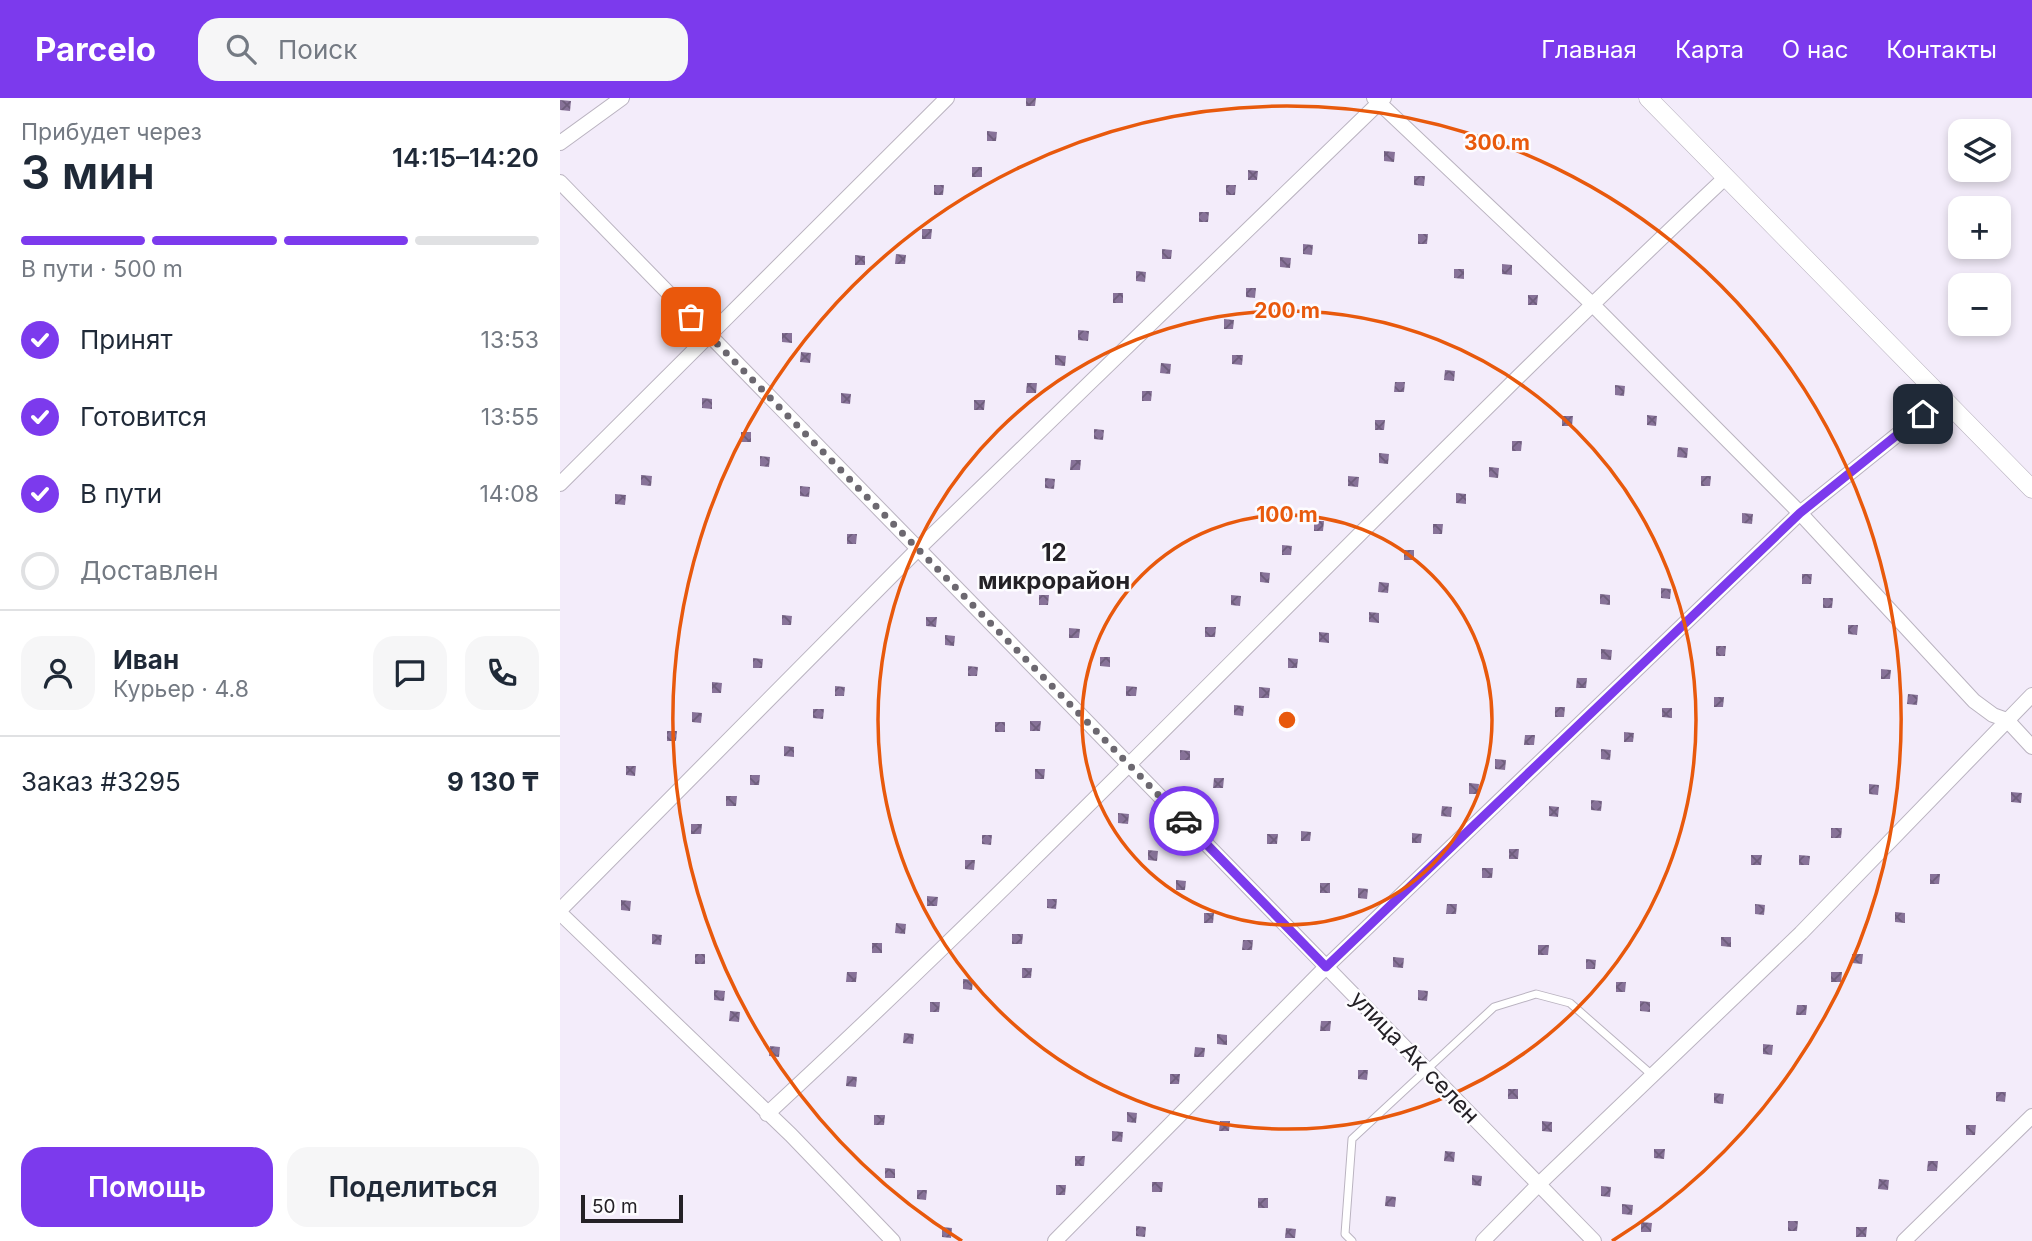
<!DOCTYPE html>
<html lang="ru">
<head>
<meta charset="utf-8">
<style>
  :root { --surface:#fff; --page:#f6f6f7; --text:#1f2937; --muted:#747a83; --line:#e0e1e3; --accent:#7c3aed }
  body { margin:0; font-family:Inter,sans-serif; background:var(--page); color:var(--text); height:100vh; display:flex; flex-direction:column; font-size:26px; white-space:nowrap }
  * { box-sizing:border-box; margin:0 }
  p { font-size:23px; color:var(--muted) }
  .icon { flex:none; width:38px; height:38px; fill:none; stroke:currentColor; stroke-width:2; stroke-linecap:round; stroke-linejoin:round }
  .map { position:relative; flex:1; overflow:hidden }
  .sheet { display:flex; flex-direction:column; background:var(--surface); width:560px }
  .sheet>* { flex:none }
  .tools { position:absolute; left:1388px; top:21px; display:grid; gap:14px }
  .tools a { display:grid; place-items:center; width:63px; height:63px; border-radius:14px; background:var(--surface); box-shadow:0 4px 10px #0003; font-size:35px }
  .scale { position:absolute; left:21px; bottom:18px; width:102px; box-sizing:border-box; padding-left:7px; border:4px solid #242126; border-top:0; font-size:19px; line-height:24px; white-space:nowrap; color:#242126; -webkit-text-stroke:5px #fdfcff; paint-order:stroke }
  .pin { position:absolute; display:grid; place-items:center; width:60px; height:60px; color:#fff; margin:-30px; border-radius:14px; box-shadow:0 4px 10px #0006 }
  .courier { position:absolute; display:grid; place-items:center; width:70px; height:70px; margin:-35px; border:5px solid #7c3aed; border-radius:50%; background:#fff; color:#222; box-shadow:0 2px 9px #0007 }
  .head em { font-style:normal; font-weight:600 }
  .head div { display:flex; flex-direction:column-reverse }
  .head { display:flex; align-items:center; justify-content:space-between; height:119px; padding:0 21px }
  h1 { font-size:46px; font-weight:600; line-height:52px }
  .bar { display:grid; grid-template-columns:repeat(4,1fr); gap:10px 7px; align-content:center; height:84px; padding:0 21px }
  .bar i { height:9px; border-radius:5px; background:var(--line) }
  .bar .active { background:var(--accent) }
  .bar p { grid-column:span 4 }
  .line { display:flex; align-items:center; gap:18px; padding:0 21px; border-top:2px solid var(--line) }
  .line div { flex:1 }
  .round { display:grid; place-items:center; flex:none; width:74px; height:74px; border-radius:21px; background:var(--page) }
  ol { padding:0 21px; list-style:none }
  li { display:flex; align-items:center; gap:21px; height:77px }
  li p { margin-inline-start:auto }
  li .icon { padding:7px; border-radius:50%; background:var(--accent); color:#fff; stroke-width:4 }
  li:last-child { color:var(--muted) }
  li i { width:38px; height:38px; border:4px solid var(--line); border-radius:50% }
  .cta { display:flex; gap:14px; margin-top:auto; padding:14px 21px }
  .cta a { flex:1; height:80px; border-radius:21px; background:var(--accent); color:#fff; font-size:28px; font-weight:600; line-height:80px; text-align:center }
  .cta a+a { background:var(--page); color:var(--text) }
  header { display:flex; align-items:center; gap:42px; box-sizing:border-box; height:98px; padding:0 35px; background:var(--accent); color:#fff }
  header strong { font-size:33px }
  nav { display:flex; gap:38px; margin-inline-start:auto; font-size:24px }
  .search { width:490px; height:63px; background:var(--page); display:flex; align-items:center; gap:18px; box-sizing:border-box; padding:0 24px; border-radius:21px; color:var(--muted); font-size:26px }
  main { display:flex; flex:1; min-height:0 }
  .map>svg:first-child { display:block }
</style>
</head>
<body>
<header>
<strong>Parcelo</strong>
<div class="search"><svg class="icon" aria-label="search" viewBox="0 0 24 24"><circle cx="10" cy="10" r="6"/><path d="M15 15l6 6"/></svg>Поиск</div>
<nav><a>Главная</a><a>Карта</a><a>О нас</a><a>Контакты</a></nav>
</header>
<main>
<section class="sheet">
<div class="head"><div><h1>3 мин</h1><p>Прибудет через</p></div><em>14:15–14:20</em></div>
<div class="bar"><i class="active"></i><i class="active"></i><i class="active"></i><i></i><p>В пути · 500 m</p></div>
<ol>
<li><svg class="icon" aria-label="check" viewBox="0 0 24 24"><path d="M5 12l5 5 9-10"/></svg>Принят<p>13:53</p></li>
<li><svg class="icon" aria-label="check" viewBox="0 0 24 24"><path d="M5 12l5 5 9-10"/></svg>Готовится<p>13:55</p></li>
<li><svg class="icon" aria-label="check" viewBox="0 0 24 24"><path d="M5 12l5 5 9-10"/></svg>В пути<p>14:08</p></li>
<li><i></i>Доставлен</li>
</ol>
<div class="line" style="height:126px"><a class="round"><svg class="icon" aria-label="person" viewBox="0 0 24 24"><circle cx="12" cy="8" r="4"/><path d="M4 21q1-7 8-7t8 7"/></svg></a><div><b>Иван</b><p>Курьер · 4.8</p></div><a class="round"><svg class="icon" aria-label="chat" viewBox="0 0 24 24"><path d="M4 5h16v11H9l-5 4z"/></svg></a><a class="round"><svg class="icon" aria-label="phone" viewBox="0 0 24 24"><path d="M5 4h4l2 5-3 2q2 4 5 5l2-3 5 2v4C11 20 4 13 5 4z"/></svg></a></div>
<div class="line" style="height:91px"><div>Заказ #3295</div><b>9 130 ₸</b></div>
<div class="cta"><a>Помощь</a><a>Поделиться</a></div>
</section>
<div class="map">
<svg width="1472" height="1143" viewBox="0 0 1472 1143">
  <defs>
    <pattern id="building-cross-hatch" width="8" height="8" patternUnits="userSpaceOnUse" patternTransform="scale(1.75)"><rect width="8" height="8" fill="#877298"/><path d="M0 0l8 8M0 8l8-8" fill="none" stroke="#6e5d7c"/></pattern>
  </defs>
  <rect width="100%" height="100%" fill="#f3ecfa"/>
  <path fill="url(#building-cross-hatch)" d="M466,0h10l-1,8h-9z
    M0,2l11,1 -1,10 -10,-1z
    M427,33l10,1 -1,9h-9z
    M824,53l11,1 -1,10 -10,-1z
    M412,69h10v10h-10z
    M688,72l10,1 -1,9h-9z
    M854,78h11l-1,10 -10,-1z
    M374,87h10l-1,10h-9z
    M666,87h10l-1,10h-9z
    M639,114h10l-1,10h-9z
    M362,131h10l-1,10h-9z
    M858,136h10l-1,10h-9z
    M743,146l10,1 -1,10 -9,-1z
    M602,151l10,1 -1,9h-9z
    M336,156l10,1 -1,9h-10z
    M295,157l10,1v9h-10z
    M720,159l11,1 -1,10 -10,-1z
    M942,166l10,1v10l-10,-1z
    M894,171h10v10l-10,-1z
    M576,173l10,1 -1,10 -9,-1z
    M686,190h10l-1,10 -9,-1z
    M553,195h10v10h-10z
    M968,197h10l-1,10h-9z
    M664,221l10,1 -1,9h-9z
    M518,232l11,1 -1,10 -10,-1z
    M222,235h10v10l-10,-1z
    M241,254l10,1 -1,10 -10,-1z
    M495,257l11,1 -1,10 -10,-1z
    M672,257h11l-1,10 -10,-1z
    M601,265l10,1 -1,10 -10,-1z
    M885,272l10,1 -1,10 -10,-1z
    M835,284h10l-1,10h-10z
    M467,285h10l-1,10h-10z
    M1055,287l10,1 -1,10 -9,-1z
    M582,293h10l-1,10h-9z
    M281,295l10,1 -1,10 -9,-1z
    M142,300l10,1v10l-10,-1z
    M414,302h11l-1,10h-10z
    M1087,317l10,1 -1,10 -9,-1z
    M1002,318h11l-1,10h-10z
    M815,322h10l-1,10h-9z
    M534,331l10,1 -1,10 -9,-1z
    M181,334h10v10h-10z
    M952,343h10l-1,10h-9z
    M1118,349l10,1 -1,10 -10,-1z
    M819,355l10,1 -1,10 -9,-1z
    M200,358l10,1 -1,10 -9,-1z
    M511,362h10l-1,10h-10z
    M929,369l10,1 -1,10 -9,-1z
    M81,377l11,1 -1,10 -10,-1z
    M788,378l11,1 -1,10 -10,-1z
    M1141,378h10l-1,10h-9z
    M485,380l10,1 -1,10 -9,-1z
    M240,388l10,1 -1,10 -9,-1z
    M896,395l10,1v10l-10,-1z
    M55,396l11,1 -1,10 -10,-1z
    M1182,415l11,1 -1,10 -10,-1z
    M754,423h10l-1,10h-9z
    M873,426h10l-1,10h-9z
    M287,436h10l-1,10h-9z
    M722,447l10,1 -1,9h-9z
    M844,452h10v10h-10z
    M700,474l10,1 -1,10 -9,-1z
    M1242,476h10l-1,10h-9z
    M463,477h10l-1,10 -10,-1z
    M819,484l10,1 -1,10 -10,-1z
    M1101,490l10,1 -1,10 -9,-1z
    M1040,496l10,1v10l-10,-1z
    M479,497h10l-1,10h-9z
    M671,497l10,1 -1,10 -9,-1z
    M1263,500h10l-1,10h-9z
    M809,514l10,1v10l-10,-1z
    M222,517l10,1 -1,9h-9z
    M366,519h11l-1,10 -10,-1z
    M1288,527h10l-1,10 -9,-1z
    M645,529h11l-1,10h-10z
    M509,530l11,1 -1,9h-10z
    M759,534l10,1v10l-10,-1z
    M385,537l10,1 -1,10 -9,-1z
    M1156,548h10l-1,10h-9z
    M1041,551l11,1 -1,10 -10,-1z
    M540,559h10v10l-10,-1z
    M193,560l10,1 -1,9h-9z
    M728,560l10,1 -1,9h-9z
    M408,568l10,1 -1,9h-9z
    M1321,571l10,1 -1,9h-9z
    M1017,580h10l-1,10h-10z
    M152,584l10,1 -1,10h-9z
    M275,588l10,1 -1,9h-9z
    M566,588l11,1 -1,9h-10z
    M699,589l11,1 -1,10h-10z
    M1348,596l10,1 -1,10 -10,-1z
    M1154,599h10l-1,10h-9z
    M674,607l10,1 -1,10 -9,-1z
    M995,609h10l-1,10h-9z
    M1102,610h10v10l-10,-1z
    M253,611h11l-1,10 -10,-1z
    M132,614l10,1 -1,10 -9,-1z
    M470,623h11l-1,10h-10z
    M435,624h10v10h-10z
    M107,633h10l-1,10h-9z
    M1064,634l10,1 -1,9h-9z
    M965,637h10l-1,10h-10z
    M224,648l10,1v10l-10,-1z
    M1041,651l10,1 -1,10 -9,-1z
    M620,652l10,1v9h-10z
    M935,661l11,1 -1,10 -10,-1z
    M66,668h10l-1,10 -9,-1z
    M475,671h10l-1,10h-9z
    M190,677h10l-1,10h-9z
    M654,680h10l-1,10h-10z
    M909,685l10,1 -1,10h-9z
    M1309,686l10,1 -1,10 -9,-1z
    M1451,694l11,1 -1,10 -10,-1z
    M166,698h11l-1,10h-10z
    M1031,702l11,1 -1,10 -10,-1z
    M882,708l10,1 -1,10 -10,-1z
    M989,708l10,1 -1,10 -9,-1z
    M558,715l11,1 -1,10 -10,-1z
    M131,726h11l-1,10h-10z
    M1271,730h11l-1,10h-10z
    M741,733l10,1 -1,9h-9z
    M852,735l10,1 -1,9h-9z
    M707,736h11l-1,10h-10z
    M422,737h10l-1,10 -9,-1z
    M949,751h10l-1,10h-9z
    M588,752l10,1 -1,10 -9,-1z
    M1191,757h11l-1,10h-10z
    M1239,757l11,1 -1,9h-10z
    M405,762h10l-1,10 -9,-1z
    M922,770h11l-1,10h-10z
    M1370,776h10l-1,10h-9z
    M616,782l10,1 -1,9h-9z
    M760,785h10v10h-10z
    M798,790l10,1 -1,10 -9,-1z
    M367,798l11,1 -1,9h-10z
    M487,801h10l-1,10 -9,-1z
    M61,802l10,1 -1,10 -9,-1z
    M887,806h10l-1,10h-10z
    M1195,806l10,1 -1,10 -9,-1z
    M1335,814l10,1v10l-10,-1z
    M644,815h10l-1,10h-9z
    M336,825l10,1 -1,10 -10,-1z
    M92,836l10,1 -1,10 -9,-1z
    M452,836h11l-1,10h-10z
    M1161,839h10v10l-10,-1z
    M683,842h10l-1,10h-10z
    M312,845h10v10h-10z
    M978,847h11l-1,10h-10z
    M135,856h10v10h-10z
    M1292,856h11l-1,10 -10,-1z
    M833,859l11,1 -1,10 -10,-1z
    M1026,861l10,1 -1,9h-9z
    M462,870h10l-1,10h-9z
    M287,874h10l-1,10h-10z
    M1271,874h11l-1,10h-10z
    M403,881l10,1 -1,10 -9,-1z
    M1056,884h10l-1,10h-9z
    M154,892l11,1 -1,10 -10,-1z
    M858,892l10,1 -1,10 -9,-1z
    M1080,903l10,1v10l-10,-1z
    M370,904h10l-1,10h-9z
    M1237,907h10l-1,10h-10z
    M170,913l10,1 -1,10 -10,-1z
    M761,923h10l-1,10h-10z
    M344,935l10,1 -1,10 -10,-1z
    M657,936l10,1v10l-10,-1z
    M1203,946l10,1 -1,10 -9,-1z
    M210,948l10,1 -1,10 -10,-1z
    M635,949l10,1 -1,9h-10z
    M798,972h10l-1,10 -9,-1z
    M610,976h10l-1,10h-9z
    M287,978l10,1 -1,10 -10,-1z
    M948,991h10v10h-10z
    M1436,994h10l-1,10 -9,-1z
    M1154,995l10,1 -1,10 -9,-1z
    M567,1014l10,1 -1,10 -9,-1z
    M314,1017h11l-1,10h-10z
    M660,1023h10l-1,10h-10z
    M982,1023l10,1v10l-10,-1z
    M1406,1027h10l-1,10h-9z
    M552,1033l11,1 -1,10 -10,-1z
    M1094,1051h11l-1,10 -10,-1z
    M885,1053l10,1 -1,10 -10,-1z
    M515,1058h10l-1,10h-9z
    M1368,1063h10l-1,10h-10z
    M325,1070l10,1v9h-10z
    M912,1077l10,1 -1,10 -9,-1z
    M1319,1081l10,1 -1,10 -10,-1z
    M592,1084h11l-1,10h-10z
    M496,1087h10l-1,10h-9z
    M1041,1088l10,1 -1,10 -9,-1z
    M357,1092h10l-1,10 -9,-1z
    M826,1098l10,1 -1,10 -10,-1z
    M698,1100h10v10h-10z
    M1062,1106l11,1 -1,10 -10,-1z
    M1228,1123h10l-1,10h-9z
    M1081,1124l11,1 -1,9h-10z
    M576,1128l10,1 -1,10 -9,-1z
    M382,1129l10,1 -1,10 -9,-1z
    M1296,1129h11l-1,10h-10z
    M726,1130l10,1 -1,9h-10z"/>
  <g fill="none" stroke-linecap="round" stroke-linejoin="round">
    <g stroke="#bab3c0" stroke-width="9">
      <path id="service" d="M792,1143l-7,-7 7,-95 142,-132 42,-13 34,9 82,72"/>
    </g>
    <g stroke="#bab3c0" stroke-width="16">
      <path id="minor" d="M814,0l217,205 209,210 174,188 19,14 14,5 25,27
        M0,45l62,-45
        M0,84l1034,1059
        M0,386l387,-386
        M0,812l358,-361 466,-451
        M0,815l231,222 102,106
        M207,1016c328,-303 633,-631 959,-937
        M495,1143l271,-274 474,-454 143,-115
        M923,1143l56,-57 262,-251 231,-238
        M1344,1143l128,-125"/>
    </g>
    <g stroke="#bab3c0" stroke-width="19">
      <path id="tertiary" d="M1088,0l384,391"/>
    </g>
    <use href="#service" stroke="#fff" stroke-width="7"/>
    <use href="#minor" stroke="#fff" stroke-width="14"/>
    <use href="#tertiary" stroke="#fff" stroke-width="18"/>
  </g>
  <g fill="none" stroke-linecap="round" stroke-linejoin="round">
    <path stroke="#6c6870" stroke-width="7" stroke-dasharray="0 12.6" d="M131,219l493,504"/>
    <path stroke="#7c3aed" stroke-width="9" d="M624,723l142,146 474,-454 123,-99"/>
  </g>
  <g fill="none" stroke="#e8590c" stroke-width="3.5">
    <circle cx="727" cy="622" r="205"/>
    <circle cx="727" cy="622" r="409"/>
    <path d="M402 1143A614 614 0 1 1 1052 1143"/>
  </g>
  <g text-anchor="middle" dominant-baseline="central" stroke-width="5" stroke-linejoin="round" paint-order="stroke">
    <g font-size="23" fill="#242126" stroke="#fdfcff">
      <text transform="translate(855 959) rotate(46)">улица Ак селен</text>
    </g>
    <g font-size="24" font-weight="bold" fill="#242126" stroke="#fdfcff">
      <text x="494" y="454">12<tspan x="494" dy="28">микрорайон</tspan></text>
    </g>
  </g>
  <circle cx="727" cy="622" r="10" fill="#e8590c" stroke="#fdfcff" stroke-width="3.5"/>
  <g font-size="21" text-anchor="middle" font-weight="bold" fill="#e8590c" stroke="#fdfcff" stroke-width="5" stroke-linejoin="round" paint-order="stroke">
    <text x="937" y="52">300 m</text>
    <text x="727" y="220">200 m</text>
    <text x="727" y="424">100 m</text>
  </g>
</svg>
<div class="tools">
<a><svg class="icon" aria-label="layers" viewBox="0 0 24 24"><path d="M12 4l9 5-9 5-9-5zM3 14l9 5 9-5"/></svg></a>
<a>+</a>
<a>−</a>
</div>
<div class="scale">50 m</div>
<div class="pin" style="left:131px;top:219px;background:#ea580c"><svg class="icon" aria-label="bag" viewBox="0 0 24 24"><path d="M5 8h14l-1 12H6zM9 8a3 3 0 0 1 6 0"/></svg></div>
<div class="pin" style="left:1363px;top:316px;background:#1f2937"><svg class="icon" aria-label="home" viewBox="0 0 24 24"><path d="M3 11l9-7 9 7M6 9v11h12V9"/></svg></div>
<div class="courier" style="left:624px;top:723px"><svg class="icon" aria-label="car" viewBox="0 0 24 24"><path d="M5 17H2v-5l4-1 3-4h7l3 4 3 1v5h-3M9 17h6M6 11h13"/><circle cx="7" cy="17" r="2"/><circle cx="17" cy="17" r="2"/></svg></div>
</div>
</main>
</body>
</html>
